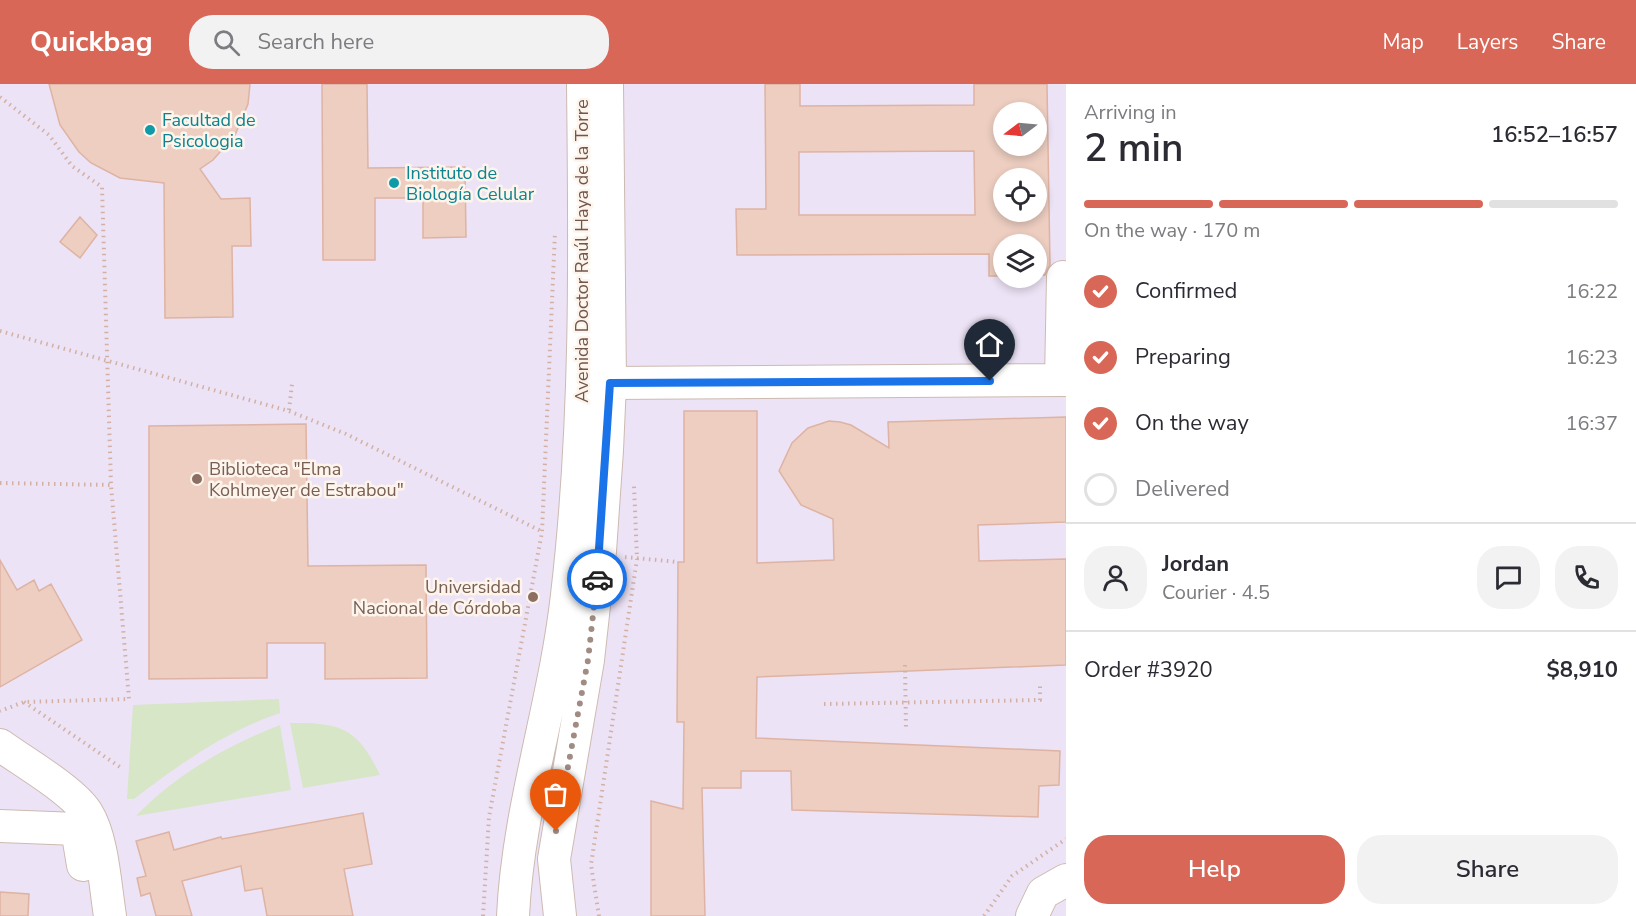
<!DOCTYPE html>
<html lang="en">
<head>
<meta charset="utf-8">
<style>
  :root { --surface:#fff; --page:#f2f2f3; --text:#2b2b33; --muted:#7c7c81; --line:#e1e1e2; --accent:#d86757 }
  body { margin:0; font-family:"Nunito Sans",sans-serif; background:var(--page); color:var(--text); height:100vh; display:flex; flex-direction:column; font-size:22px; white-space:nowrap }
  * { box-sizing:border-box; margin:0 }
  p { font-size:20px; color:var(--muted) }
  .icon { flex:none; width:33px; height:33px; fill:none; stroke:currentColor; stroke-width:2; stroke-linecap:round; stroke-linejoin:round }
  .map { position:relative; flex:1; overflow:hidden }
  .drawer { display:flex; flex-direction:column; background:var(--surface); width:570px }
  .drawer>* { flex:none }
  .needle { width:39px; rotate:254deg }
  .fabs { position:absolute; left:993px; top:18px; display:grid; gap:12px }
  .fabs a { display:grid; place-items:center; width:54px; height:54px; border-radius:50%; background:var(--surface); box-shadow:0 3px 9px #0003; font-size:30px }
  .pin { position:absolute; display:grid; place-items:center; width:51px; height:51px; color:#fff; margin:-62px -26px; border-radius:50% 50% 50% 0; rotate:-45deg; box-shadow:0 0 6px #0007 }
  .pin .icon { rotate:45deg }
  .courier { position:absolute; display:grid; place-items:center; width:60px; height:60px; margin:-30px; border:4px solid #1a73e8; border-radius:50%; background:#fff; color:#222; box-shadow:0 2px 8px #0007 }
  .overview em { font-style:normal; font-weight:600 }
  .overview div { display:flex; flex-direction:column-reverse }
  .overview { display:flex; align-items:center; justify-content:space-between; height:102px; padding:0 18px }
  h1 { font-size:39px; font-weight:600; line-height:45px }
  .bar { display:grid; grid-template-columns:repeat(4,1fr); gap:9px 6px; align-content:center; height:72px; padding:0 18px }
  .bar i { height:8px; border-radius:4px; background:var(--line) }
  .bar .on { background:var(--accent) }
  .bar p { grid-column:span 4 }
  .line { display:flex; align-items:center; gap:15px; padding:0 18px; border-top:2px solid var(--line) }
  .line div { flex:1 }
  .round { display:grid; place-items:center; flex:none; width:63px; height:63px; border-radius:24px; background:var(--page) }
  ol { padding:0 18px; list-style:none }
  li { display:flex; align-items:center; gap:18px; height:66px }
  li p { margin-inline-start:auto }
  li .icon { padding:6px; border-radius:50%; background:var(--accent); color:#fff; stroke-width:4 }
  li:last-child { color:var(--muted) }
  li i { width:33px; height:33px; border:3px solid var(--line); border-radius:50% }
  .action { display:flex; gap:12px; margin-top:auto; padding:12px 18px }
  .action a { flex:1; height:69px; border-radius:24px; background:var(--accent); color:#fff; font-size:24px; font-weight:600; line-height:69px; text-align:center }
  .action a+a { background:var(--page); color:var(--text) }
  header { display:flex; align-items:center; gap:36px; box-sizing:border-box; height:84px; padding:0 30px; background:var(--accent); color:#fff }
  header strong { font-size:28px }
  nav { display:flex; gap:33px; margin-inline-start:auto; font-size:21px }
  .search { width:420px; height:54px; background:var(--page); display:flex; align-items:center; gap:15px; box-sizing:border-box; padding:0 21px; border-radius:24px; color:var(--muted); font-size:22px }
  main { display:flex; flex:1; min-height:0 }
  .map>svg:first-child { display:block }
</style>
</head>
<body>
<header>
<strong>Quickbag</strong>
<div class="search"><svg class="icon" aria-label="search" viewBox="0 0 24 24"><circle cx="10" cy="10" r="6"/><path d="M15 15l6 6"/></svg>Search here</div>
<nav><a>Map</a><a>Layers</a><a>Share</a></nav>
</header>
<main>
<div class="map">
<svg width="1066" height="832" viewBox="0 0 1066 832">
  <rect width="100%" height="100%" fill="#faf0e6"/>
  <path fill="#ede3f6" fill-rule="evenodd" d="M0,0h1066v832h-1066zM1004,28h32v34h-32zM1004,94h32v34h-32zM1004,160h32v34h-32z"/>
  <path fill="#d6e6c6" d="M279,615l1,14c-54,18 -102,52 -146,86h-7l6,-94z
    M290,639c52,-1 68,6 90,52l-77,13z
    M280,641l11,65 -155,26c40,-42 91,-70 144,-91z"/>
  <path fill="#edcec1" stroke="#deb3a3" stroke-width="1.5" fill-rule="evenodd" d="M49,0h201l-2,20 -13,31 -22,25 -13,9 21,30 29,-1 1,48h-19l1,71 -68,1 -1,-135 -44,-5 -29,-15 -12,-11 -19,-27z
    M322,0h45l1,84 97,-1 1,70 -43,1v-40h-48v62h-52z
    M765,0h35v22l174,-1v-21h73l3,181 -5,10h-9v-31h-32v32h-15v-22l-252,1 -1,-46h30zM1004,28h32v34h-32zM974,67l1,64h-176v-63zM1004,94h32v34h-32z
    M80,133l17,18 -17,23 -20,-16z
    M684,327h73v152l77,-3 -1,-41 -32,-14 -22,-34 13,-28 16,-15 21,-7 11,1 11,3 38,23 -1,-26 178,-5v105l-88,3 1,36 87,-2v106l-309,12 -1,61 304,13 -1,34 -20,1 -1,31 -246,-7 -1,-39h-50v17h-39l3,128h-54v-115l32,8 1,-87h-7l1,-160h6z
    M306,340l2,142 118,-1 1,113 -102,1v-36h-58v35l-118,1v-253z
    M0,476l17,30 17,-10 5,11 12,-7 31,56 -82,47z
    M363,729l9,51 -28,5 9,47h-86l-5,-28 -17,3 -4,-25 -59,15 10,35h-36l-6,-23 -9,3 -4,-18 9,-2 -10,-35 33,-9 5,18 47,-13 1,2z
    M0,808l29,2 -1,22h-28z"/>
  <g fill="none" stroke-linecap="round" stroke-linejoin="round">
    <g stroke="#cdbab0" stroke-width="34">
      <path id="minor" d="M1061,296l2,-103
        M610,299l456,-3
        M0,661c22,16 74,46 87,68 16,26 18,72 23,103
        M0,742l77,3 6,36
        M513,832c5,-109 42,-213 54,-321 20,-170 18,-340 16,-511
        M560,832l-6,-57 34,-199 12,-109 7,-101 3,-67 -3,-299
        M1032,832l11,-23 23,-13"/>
    </g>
    <path stroke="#d2b1a4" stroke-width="4" stroke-dasharray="1.5 4.5" stroke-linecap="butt" d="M0,13l49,38 23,31 30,21 9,298 18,214 -105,3 -24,9
      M0,247l289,80 57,23 197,98
      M289,326l3,-26
      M0,399l111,2
      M625,473l53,5
      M905,581l1,65
      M24,618l99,67
      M824,620l216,-4v-17
      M483,832l6,-99 53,-285 13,-300
      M599,832l-8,-51 46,-306 -3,-73
      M984,832l28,-40 54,-37"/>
    <use href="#minor" stroke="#fff" stroke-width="32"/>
  </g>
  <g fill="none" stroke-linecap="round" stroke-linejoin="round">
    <path stroke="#a18c83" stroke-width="6" stroke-dasharray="0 10.8" d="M556,747l32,-171 9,-81"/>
    <path stroke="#1a73e8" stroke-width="8" d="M597,495l13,-196 380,-2"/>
  </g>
  <g fill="#0f9aa8" stroke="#fdf5ec" stroke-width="2">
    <circle cx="150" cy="46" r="6"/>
    <circle cx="394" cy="99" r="6"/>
  </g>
  <g fill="#8d6e63" stroke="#fdf5ec" stroke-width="2">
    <circle cx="197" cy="395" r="6"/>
    <circle cx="533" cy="513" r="6"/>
  </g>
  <g text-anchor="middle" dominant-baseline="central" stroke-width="5" stroke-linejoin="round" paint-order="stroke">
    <g font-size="18" fill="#0d838f" stroke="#fdf5ec" text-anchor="start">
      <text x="162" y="36">Facultad de<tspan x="162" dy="21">Psicologia</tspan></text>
      <text x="406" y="89">Instituto de<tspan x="406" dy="21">Biología Celular</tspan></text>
    </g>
    <g font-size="18" fill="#71564d" stroke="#fdf5ec">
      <text transform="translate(582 167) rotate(-90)">Avenida Doctor Raúl Haya de la Torre</text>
    </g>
    <g font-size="18" fill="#785e54" stroke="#fdf5ec" text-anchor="start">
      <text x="209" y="385">Biblioteca "Elma<tspan x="209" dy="21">Kohlmeyer de Estrabou"</tspan></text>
      <text x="521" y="503" text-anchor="end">Universidad<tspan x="521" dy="21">Nacional de Córdoba</tspan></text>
    </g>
  </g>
</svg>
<div class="fabs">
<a><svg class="needle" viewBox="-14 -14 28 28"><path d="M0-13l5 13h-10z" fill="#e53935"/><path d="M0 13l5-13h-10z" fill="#7c7c81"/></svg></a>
<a><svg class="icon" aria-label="locate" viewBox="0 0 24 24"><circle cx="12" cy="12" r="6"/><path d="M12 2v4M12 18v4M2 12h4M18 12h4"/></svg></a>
<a><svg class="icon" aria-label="layers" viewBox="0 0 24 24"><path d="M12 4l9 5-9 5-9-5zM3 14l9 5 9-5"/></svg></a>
</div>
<div class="pin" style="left:556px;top:747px;background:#ea580c"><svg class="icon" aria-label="bag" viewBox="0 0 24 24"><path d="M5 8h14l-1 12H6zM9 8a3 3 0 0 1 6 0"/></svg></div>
<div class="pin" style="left:990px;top:297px;background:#1f2937"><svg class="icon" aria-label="home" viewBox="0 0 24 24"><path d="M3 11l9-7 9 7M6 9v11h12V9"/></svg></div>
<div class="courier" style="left:597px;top:495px"><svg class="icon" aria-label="car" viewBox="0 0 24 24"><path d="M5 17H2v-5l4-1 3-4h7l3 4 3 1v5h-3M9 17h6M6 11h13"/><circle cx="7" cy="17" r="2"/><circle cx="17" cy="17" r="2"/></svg></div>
</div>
<section class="drawer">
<div class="overview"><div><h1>2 min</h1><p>Arriving in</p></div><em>16:52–16:57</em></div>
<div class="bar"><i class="on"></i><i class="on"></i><i class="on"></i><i></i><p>On the way · 170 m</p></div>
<ol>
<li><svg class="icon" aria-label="check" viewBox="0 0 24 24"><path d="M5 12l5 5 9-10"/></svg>Confirmed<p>16:22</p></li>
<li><svg class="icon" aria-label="check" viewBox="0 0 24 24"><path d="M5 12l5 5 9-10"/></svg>Preparing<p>16:23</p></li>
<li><svg class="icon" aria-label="check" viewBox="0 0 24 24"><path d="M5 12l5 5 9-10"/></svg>On the way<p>16:37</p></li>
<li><i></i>Delivered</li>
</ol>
<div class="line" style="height:108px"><a class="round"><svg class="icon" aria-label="person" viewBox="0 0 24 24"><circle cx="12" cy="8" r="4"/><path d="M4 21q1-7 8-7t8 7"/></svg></a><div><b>Jordan</b><p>Courier · 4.5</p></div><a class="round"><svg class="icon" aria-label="chat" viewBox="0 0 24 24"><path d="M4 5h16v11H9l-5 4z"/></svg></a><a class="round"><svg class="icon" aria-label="phone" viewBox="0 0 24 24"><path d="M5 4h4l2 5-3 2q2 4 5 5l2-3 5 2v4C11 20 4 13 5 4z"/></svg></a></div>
<div class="line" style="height:78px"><div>Order #3920</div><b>$8,910</b></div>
<div class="action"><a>Help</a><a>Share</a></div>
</section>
</main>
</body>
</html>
